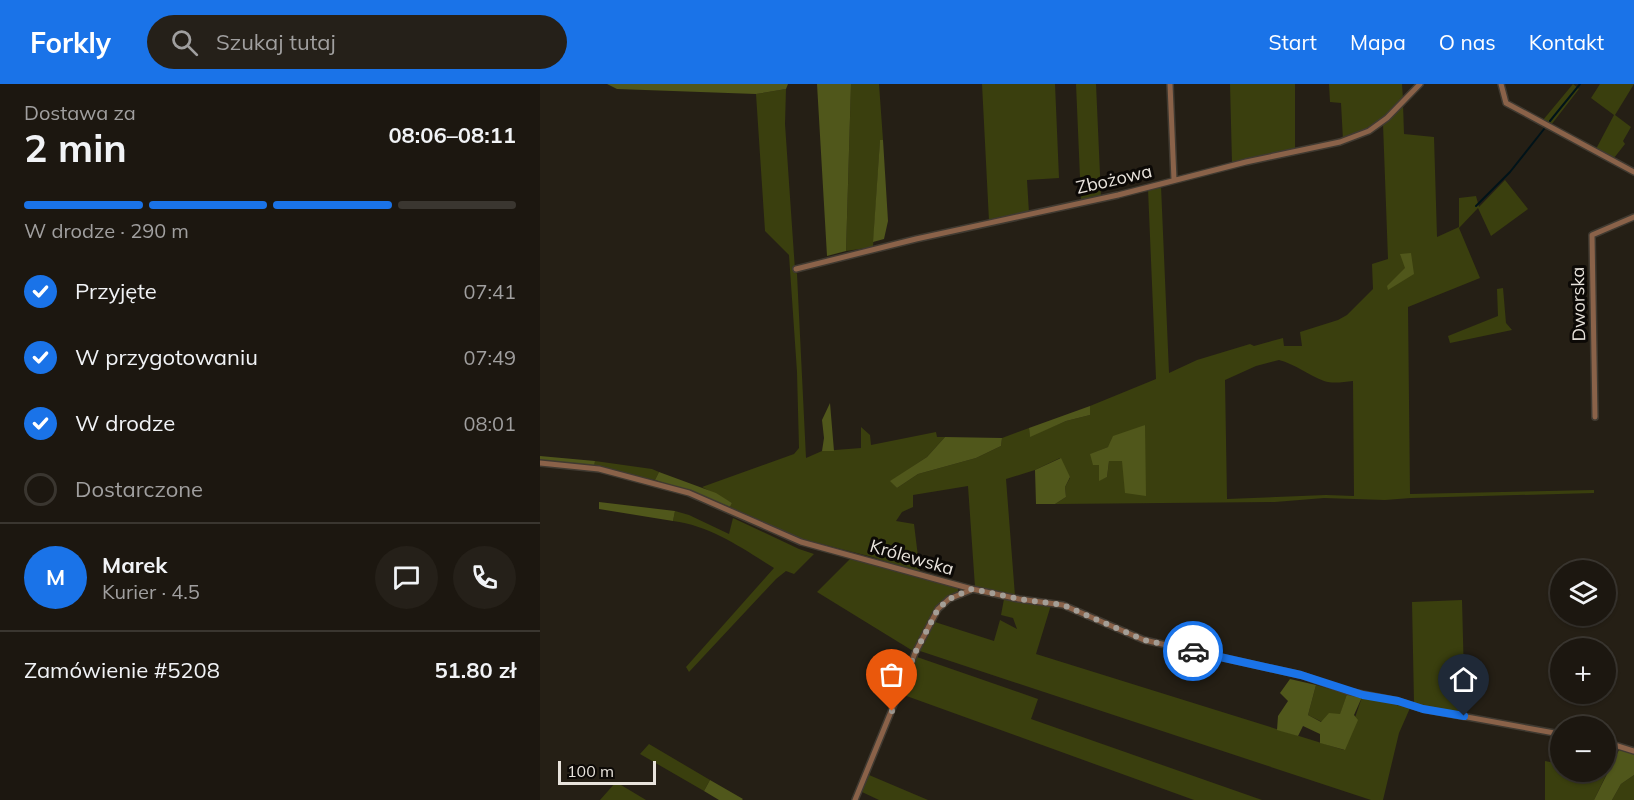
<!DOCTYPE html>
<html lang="pl">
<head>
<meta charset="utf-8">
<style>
  :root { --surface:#1c1710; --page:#252019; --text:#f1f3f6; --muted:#a09f9f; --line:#3a3630; --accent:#1a73e8 }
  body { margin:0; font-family:Mulish,sans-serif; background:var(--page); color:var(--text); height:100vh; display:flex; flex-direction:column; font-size:22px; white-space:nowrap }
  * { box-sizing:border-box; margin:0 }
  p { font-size:20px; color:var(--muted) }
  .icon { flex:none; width:33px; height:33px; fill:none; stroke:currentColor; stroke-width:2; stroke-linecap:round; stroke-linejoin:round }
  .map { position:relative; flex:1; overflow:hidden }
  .side { display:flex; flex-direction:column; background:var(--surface); width:540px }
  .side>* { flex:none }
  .controls { position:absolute; left:1010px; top:476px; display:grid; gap:12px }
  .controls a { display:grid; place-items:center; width:66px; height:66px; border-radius:50%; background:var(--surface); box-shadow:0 2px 4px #0004,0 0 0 2px var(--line); font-size:30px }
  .scale { position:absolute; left:18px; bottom:15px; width:98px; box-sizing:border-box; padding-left:6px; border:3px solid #e8e3dc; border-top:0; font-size:16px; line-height:21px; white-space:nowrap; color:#e8e3dc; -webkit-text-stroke:4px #0c0906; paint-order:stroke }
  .pin { position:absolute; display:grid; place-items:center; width:51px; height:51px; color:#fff; margin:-62px -26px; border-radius:50% 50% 50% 0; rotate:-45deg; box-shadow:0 0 6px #0007 }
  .pin .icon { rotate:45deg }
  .courier { position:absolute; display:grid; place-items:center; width:60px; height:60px; margin:-30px; border:4px solid #1a73e8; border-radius:50%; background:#fff; color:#222; box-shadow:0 2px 8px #0007 }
  .head em { font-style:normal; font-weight:700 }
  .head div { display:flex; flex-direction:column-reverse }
  .head { display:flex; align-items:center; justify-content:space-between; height:102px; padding:0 24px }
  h1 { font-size:39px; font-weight:700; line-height:45px }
  .bar { display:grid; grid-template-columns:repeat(4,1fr); gap:9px 6px; align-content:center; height:72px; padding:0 24px }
  .bar i { height:8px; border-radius:4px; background:var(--line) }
  .bar .on { background:var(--accent) }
  .bar p { grid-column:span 4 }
  .line { display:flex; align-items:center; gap:15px; padding:0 24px; border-top:2px solid var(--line) }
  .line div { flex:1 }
  .round { display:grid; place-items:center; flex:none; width:63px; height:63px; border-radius:32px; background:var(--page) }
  ol { padding:0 24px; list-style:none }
  li { display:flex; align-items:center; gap:18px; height:66px }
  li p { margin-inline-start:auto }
  li .icon { padding:6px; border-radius:50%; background:var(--accent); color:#fff; stroke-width:4 }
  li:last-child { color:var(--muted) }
  li i { width:33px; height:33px; border:3px solid var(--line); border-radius:50% }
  header { display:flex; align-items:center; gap:36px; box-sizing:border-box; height:84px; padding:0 30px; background:var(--accent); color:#fff }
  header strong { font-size:28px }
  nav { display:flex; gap:33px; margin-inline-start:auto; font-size:21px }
  .search { width:420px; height:54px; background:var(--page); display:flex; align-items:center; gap:15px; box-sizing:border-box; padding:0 21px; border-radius:33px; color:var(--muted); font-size:22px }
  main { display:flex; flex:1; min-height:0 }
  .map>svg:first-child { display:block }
</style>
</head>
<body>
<header>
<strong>Forkly</strong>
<div class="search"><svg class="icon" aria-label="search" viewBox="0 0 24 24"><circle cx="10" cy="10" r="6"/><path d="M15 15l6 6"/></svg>Szukaj tutaj</div>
<nav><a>Start</a><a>Mapa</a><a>O nas</a><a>Kontakt</a></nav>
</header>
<main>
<section class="side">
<div class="head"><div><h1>2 min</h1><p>Dostawa za</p></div><em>08:06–08:11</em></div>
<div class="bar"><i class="on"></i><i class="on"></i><i class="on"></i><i></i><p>W drodze · 290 m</p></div>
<ol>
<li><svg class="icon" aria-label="check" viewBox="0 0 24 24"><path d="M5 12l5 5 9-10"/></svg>Przyjęte<p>07:41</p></li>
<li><svg class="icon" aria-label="check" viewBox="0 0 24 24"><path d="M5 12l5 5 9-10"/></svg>W przygotowaniu<p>07:49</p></li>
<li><svg class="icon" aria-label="check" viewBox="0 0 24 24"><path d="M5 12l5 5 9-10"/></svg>W drodze<p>08:01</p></li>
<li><i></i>Dostarczone</li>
</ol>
<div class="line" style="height:108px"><b class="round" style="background:var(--accent);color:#fff">M</b><div><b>Marek</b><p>Kurier · 4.5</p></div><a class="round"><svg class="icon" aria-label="chat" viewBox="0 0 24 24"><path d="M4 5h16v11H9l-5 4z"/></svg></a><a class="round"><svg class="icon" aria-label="phone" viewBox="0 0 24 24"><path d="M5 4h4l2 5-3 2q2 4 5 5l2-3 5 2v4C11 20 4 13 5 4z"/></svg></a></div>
<div class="line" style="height:78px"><div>Zamówienie #5208</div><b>51.80 zł</b></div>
</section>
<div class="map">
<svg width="1094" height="716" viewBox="0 0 1094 716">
  <rect width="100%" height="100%" fill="#251f15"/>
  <path fill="#3a3f0e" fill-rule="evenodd" d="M311,0h28l4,56 -3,1 -7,106 -27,4z
    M442,0h73l4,94 -32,2 2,33 -40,8z
    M536,0h20l5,113 -20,4z
    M690,0h65v65l-63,14z
    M789,0h73l1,15c-21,21 -33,29 -60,41l-2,-37 -11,-1z
    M1033,0l6,5 -28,36 -8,-5z
    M1060,0h34l-19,31 16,12 -8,14 2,3 -11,14 -18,-9 18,-34 -23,-17z
    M246,5l-1,35 10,146 2,4 9,184 16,-7 39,-3v-21l9,8 1,10 65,-13 1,5h8l-18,20 -36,24 6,7 21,-14 58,-16 25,-12 1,-8 27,-10 1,8 36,-15 24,-6v-9l66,-27 -8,-190 13,-3 8,187 28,-13 53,-16 4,2 29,-8 1,8h18l-2,-14 38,-12 9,-5 26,-26 -1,-25 16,-5 -5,-135 20,-20 1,30 30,3 3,100 22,-10v-29l17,-2 3,11 26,-27 23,29 -37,27 -13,-28 -19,20 21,50 -72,29 2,187 184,-4v3l-183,5 -26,2 -61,-2 -49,4 -220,2 11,-7 -1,-10 5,-9 -10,-20 -25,12 -29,9 9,117 -40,-9 -7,-101 -55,9v12l-11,5 -6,9 18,3 6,49 -48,-16 -70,-18 -72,-32 2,-4 -30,-16 92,-33 5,-6 -2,-76 -8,-117 -24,-24 -9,-137zM739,276c16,4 29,15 45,21 9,3 19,1 29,0l1,115 -28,-1 -99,4 -2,-119 31,-14zM605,341l-22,36h-14l-2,16 -8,3v-15l-8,-11 17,-7z
    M963,204l3,35 6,7 -62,13 -2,-7 50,-20 -1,-27z
    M55,377l57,8 7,3 -4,8 -61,-13z
    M135,427l14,4 40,19 4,-16 66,31 15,5 -20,20 -8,-3 -10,8 -87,93 -3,-5 88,-99c-32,-20 -63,-42 -101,-47z
    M310,475l20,3 88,26v5c-26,11 -33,35 -45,58l-96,-59z
    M464,515l47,6 -15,49 308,96 18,-53 48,11 -11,25 -16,67h-12l-451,-149 15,-29 59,19 6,-21 17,9 -4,-11 -12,-3z
    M922,516l3,116 -51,-13 -2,-101z
    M377,573l121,42 -7,20 231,81h-68l-293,-106z
    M776,601l31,9 -7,21 -18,7 -14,-7z
    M109,660l61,36 -6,11 -64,-37z
    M1005,677l15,3v7h36l11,2 -13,27h-49z
    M329,691l59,25h-49l-17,-8z
    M1094,691v25h-22l9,-16z
    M76,698l30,18h-46z"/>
  <path fill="#50571b" d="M67,0h181l-2,5 -30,5 -139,-5z
    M277,0h34l-5,167 -19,5z
    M340,56h3l5,81 -4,18 -11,3z
    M871,169l3,21 -26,16 -1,-4 18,-18 -5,-14z
    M290,319l4,48h-12l2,-13 -2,-18z
    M550,322v9l-24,6 -36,16 -1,-9z
    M605,341l1,71 -21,-3 -3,-32h-13l-2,16 -8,4v-16h-6l-3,-11 18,-7 5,-11z
    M405,353l57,1 -1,8 -25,12 -58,16 -21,14 -7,-7 37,-24z
    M0,372l55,5 -1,6 -54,-6z
    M521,374l9,19 -5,10 1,10 -11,7h-19l-1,-34z
    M119,388l57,21 16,10 -2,4 -40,-16 -35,-11z
    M59,418l76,9 -2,10 -74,-12z
    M750,595l26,6 -8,30 13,7 8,-9 11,1 7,-20 15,3 -8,18 4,5 -13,30 -25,-7v-9l-17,-8 -5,10 -21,-6 1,-14 10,-15 -8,-8z
    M1079,666l15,4v21l-13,9 -9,16h-18z
    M170,696l33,19 -1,1h-23l-15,-9z"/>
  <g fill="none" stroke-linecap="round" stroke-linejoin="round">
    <path stroke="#001319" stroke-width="2" d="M1010,37l30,-37
      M936,122l34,-34 34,-43"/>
    <g stroke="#403a31" stroke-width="8">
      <path id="minor" d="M630,0l4,96
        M961,0l5,19 128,69
        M256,185l120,-30 202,-44 128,-33 94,-20 29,-11 18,-13 33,-34
        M1055,333l-3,-182 42,-18
        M0,379l59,6 90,24 112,49 171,47 47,10 44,6 81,35 157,35 46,16 51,10 25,8 137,25
        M1065,658l29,9
        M315,716l60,-147 23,-44 11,-10 22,-9"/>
    </g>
    <use href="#minor" stroke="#8a6249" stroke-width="5"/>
  </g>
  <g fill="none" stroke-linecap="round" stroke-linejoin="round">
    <path stroke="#a49e96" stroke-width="6" stroke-dasharray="0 10.8" d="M352,627l23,-58 23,-44 11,-10 23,-10 47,10 44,6 81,35 49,11"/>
    <path stroke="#1a73e8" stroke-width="8" d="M653,567l108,24 62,20 35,6 25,8 41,7"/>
  </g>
  <g text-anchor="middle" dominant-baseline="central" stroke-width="6" stroke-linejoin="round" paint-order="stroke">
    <g font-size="18" fill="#e8e3dc" stroke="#0c0906">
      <text transform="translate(574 95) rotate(-13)">Zbożowa</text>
      <text transform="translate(1038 220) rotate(-91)">Dworska</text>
      <text transform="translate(372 473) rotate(16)">Królewska</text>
    </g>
  </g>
</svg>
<div class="controls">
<a><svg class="icon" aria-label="layers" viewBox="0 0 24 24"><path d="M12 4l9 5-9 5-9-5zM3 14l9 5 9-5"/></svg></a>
<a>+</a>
<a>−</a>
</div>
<div class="scale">100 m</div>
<div class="pin" style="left:352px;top:627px;background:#ea580c"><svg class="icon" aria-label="bag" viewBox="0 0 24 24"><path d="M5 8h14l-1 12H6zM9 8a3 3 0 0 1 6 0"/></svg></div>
<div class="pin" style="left:924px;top:632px;background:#1f2937"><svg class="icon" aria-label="home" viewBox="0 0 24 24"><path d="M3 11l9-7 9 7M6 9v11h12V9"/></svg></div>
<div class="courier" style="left:653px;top:567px"><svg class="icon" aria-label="car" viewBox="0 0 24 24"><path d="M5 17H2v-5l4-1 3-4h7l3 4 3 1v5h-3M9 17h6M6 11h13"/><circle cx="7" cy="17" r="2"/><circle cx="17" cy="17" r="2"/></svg></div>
</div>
</main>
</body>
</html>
